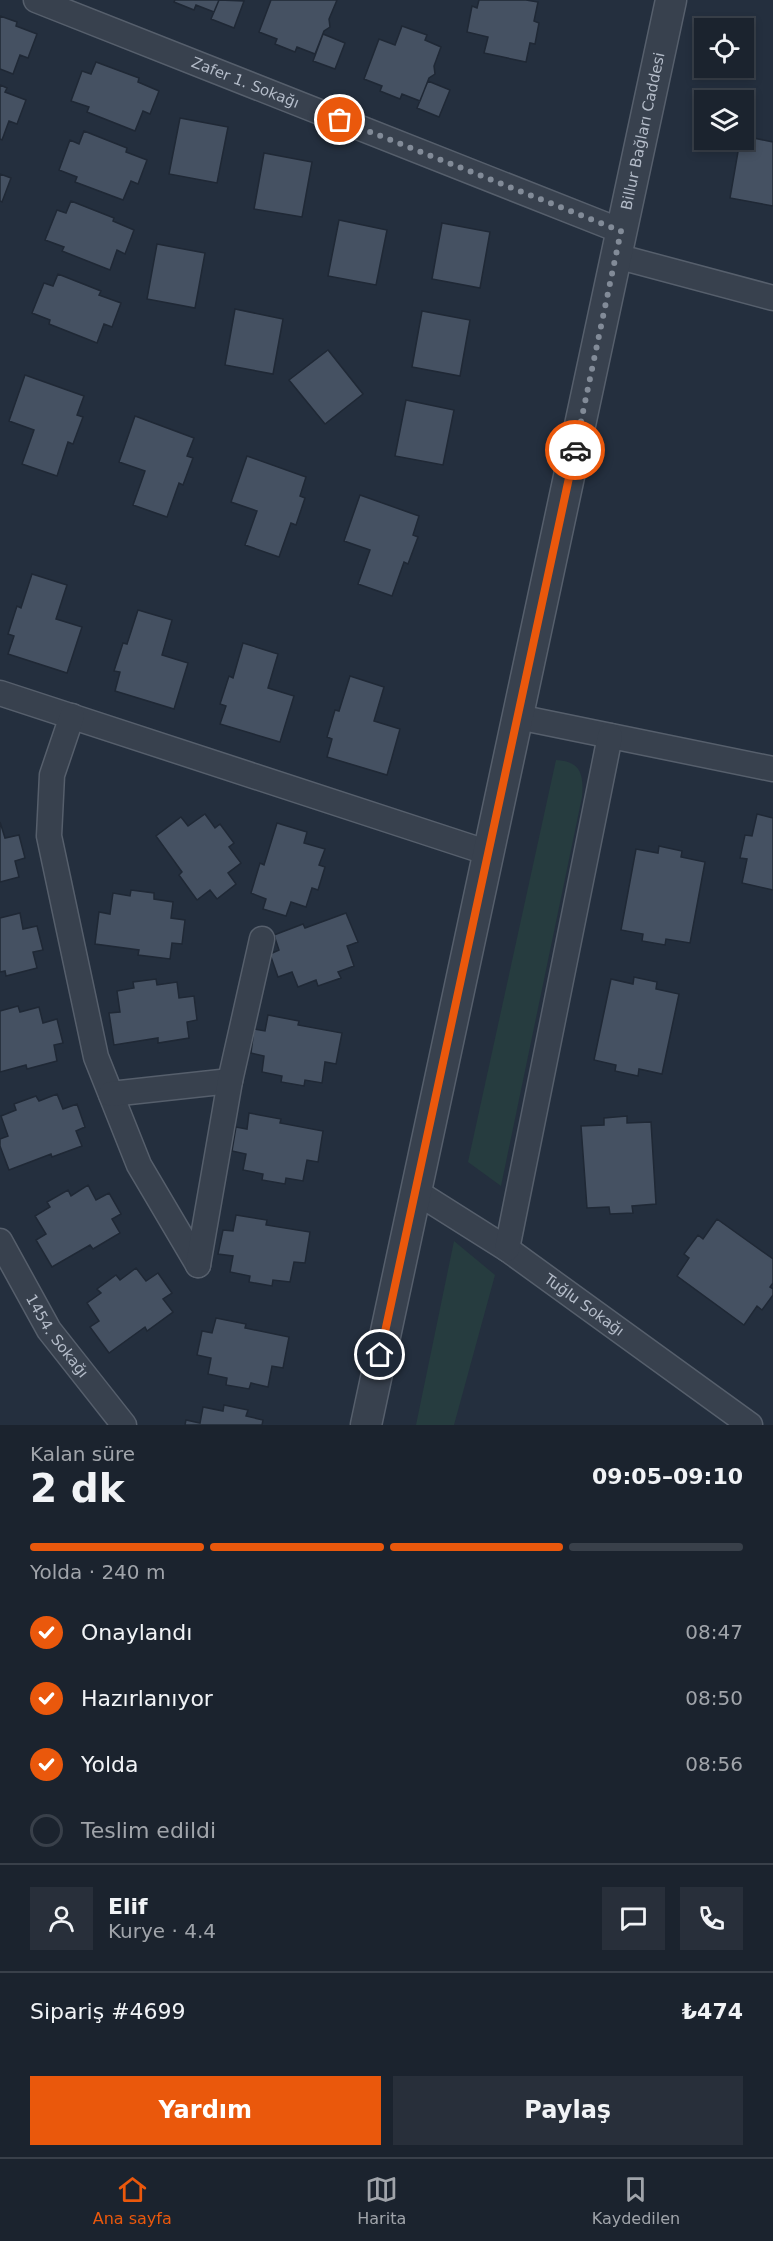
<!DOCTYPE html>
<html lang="tr">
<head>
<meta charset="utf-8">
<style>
  :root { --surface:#1b232e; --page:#282f3a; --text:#f1f3f6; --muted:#a0a4aa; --line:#39404a; --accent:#ea580c }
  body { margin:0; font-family:"DejaVu Sans",sans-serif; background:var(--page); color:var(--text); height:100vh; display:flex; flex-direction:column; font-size:22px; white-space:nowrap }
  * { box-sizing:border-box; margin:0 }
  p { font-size:20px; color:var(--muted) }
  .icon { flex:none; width:33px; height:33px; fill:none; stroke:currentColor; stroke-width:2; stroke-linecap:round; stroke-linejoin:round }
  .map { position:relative; height:1425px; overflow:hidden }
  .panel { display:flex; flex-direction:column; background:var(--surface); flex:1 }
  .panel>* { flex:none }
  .controls { position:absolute; left:694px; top:18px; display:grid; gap:12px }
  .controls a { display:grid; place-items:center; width:60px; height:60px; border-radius:0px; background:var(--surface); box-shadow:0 3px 9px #0003,0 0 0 2px var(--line); font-size:30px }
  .pin { position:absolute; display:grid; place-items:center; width:51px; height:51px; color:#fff; margin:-26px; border:3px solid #fff; border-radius:50%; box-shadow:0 2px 6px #0007 }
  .courier { position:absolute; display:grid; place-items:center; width:60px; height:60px; margin:-30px; border:4px solid #ea580c; border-radius:50%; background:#fff; color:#222; box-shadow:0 2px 8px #0007 }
  .summary em { font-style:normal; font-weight:800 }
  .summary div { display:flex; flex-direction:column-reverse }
  .summary { display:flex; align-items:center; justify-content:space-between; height:102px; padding:0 30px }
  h1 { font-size:39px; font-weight:800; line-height:45px }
  .bar { display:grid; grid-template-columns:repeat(4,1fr); gap:9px 6px; align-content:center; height:72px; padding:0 30px }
  .bar i { height:8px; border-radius:4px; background:var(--line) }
  .bar .selected { background:var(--accent) }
  .bar p { grid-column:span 4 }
  .line { display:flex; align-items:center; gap:15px; padding:0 30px; border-top:2px solid var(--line) }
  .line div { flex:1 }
  .round { display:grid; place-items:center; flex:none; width:63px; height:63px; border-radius:0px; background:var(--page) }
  ol { padding:0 30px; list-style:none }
  li { display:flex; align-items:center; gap:18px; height:66px }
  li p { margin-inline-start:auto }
  li .icon { padding:6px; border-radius:50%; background:var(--accent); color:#fff; stroke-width:4 }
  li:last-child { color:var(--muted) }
  li i { width:33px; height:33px; border:3px solid var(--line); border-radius:50% }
  .button { display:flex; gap:12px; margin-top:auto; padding:12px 30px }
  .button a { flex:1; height:69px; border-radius:0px; background:var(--accent); color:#fff; font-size:24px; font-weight:800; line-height:69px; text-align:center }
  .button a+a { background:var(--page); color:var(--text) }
  .tabs { display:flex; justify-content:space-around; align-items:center; height:84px; border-top:2px solid var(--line); background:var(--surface); font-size:16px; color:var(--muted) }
  .tabs a { display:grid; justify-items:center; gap:3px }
  .tabs .selected { color:var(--accent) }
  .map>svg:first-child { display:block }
</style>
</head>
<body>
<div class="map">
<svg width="773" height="1425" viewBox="0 0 773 1425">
  <rect width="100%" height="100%" fill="#242f3e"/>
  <path fill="#263c3f" d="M556,760c25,1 28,15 26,37l-81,389 -33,-24z
    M454,1241l41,34 -41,150h-38z"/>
  <path fill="#455162" stroke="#1f2835" stroke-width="1.5" d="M175,0h44l-5,12 -18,-7 -2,5 -20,-8z
    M219,0l25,1 -10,27 -23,-9z
    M271,0h66l-8,19 1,8 -6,4 -9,23 -18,-7 -2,5 -20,-8 2,-5 -18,-7z
    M479,0h47l12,2 -4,19 5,2 -4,21 -5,-1 -4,19 -42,-9 4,-16 -21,-5 5,-26 5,2z
    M0,16l17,6 -1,4 21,8 -9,24 -8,-3 -7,19 -13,-5z
    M402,26l25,9 -2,5 16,7 -7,19 1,8 -6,4 -9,23 -18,-7 -2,5 -20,-8 2,-5 -18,-7 15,-40 16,6z
    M323,34l22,9 -10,26 -22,-8z
    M96,62l43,16 -1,4 21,9 -9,23 -7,-3 -8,20 -48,-19 2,-5 -18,-6 11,-30 9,3z
    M428,81l22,9 -11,27 -22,-9z
    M0,85l7,3 -2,4 21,8 -9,24 -8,-3 -7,19 -2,-1z
    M180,118l48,9 -11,56 -48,-9z
    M84,131l43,17 -1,4 21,8 -9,24 -7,-3 -8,19 -48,-18 2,-5 -18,-7 11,-30 9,4z
    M744,136l29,6v64l-43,-8 10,-58h4z
    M264,153l48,9 -10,55 -48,-8z
    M0,174l11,4 -9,24 -2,-1z
    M71,201l43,17 -1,3 21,9 -9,24 -8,-4 -7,20 -48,-19 2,-4 -19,-7 12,-30 9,3z
    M339,220l48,10 -11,55 -48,-9z
    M442,223l48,9 -10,56 -48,-9z
    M157,244l48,9 -10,55 -48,-9z
    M58,274l43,17 -2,4 22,8 -9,24 -8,-3 -7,19 -48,-19 1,-4 -18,-7 12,-30 9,3z
    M235,309l48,10 -10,55 -48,-9z
    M422,311l48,9 -10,56 -48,-9z
    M328,350l35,44 -38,30 -36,-44z
    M25,375l59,21 -7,19 6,2 -10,27 -5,-2 -11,34 -35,-12 12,-34 -25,-9z
    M406,400l48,10 -11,55 -48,-9z
    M135,416l59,22 -7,18 6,2 -10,27 -4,-2 -12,34 -34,-12 12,-34 -26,-9z
    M247,456l59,21 -6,19 5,2 -9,27 -5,-2 -12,34 -34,-12 12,-34 -26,-9z
    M360,495l59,21 -6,19 5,2 -10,27 -4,-2 -12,34 -34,-12 12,-34 -26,-9z
    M32,574l35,11 -11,34 26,8 -15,46 -59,-19 6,-18 -6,-2 9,-28 4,2z
    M138,610l34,10 -10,35 26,8 -14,46 -59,-18 5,-19 -6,-1 9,-28 4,1z
    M243,643l35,11 -10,34 26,8 -14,46 -60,-18 6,-18 -6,-2 9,-28 4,2z
    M350,676l34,11 -10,34 26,8 -13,46 -60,-18 5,-18 -5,-2 8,-27 4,1z
    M205,814l10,14 5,-4 14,19 -5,4 12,16 -13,10 8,11 -19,15 -7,-9 -13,10 -18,-25 3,-3 -26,-36 25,-19 7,9z
    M757,814l16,4v72l-31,-7 5,-24 -7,-1 5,-23 7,1z
    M0,822l5,16 14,-3 6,23 -10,3 4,16 -19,5z
    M277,823l30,9 -3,11 21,6 -6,16 6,2 -7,23 -6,-2 -6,19 -15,-5 -5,14 -23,-7 3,-10 -15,-6 9,-30 4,2z
    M659,846l23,5 -1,6 24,5 -15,81 -24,-4 -1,6 -23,-4 1,-7 -22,-4 15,-81 22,4z
    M131,890l23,3v6l19,3 -2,16 14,2 -3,24 -10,-1 -2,16 -32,-4 1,-5 -44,-6 4,-32 11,2 3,-21 17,3z
    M20,913l3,16 14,-3 6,24 -10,2 4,16 -31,8 -1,-5 -5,1v-54z
    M346,913l12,29 -11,4 7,20 -16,6 3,6 -23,8 -2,-6 -18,7 -6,-15 -14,5 -8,-23 9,-4 -5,-15 29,-11 2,4z
    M634,977l23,5 -1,7 23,5 -17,80 -23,-5 -1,7 -23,-5 1,-6 -22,-5 17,-81 22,5z
    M156,979l1,6 20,-3 2,16 15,-2 3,24 -10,2 2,16 -31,5v-5l-44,7 -5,-32 11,-1 -3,-21 17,-3 -1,-6z
    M18,1006l2,6 19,-5 4,16 14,-4 6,24 -9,2 3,16 -30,8 -1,-4 -26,7v-61z
    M268,1015l31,6 -1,4 44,8 -6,31 -11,-2 -3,21 -17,-3 -1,6 -23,-4 1,-6 -20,-4 2,-16 -13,-3 3,-24 11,2z
    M57,1094l6,15 14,-5 8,23 -9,4 6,15 -30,11 -1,-3 -42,16 -9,-24v-7l8,-3 -7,-20 15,-6 -2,-6 22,-8 3,5z
    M249,1113l32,6 -1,4 43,8 -5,31 -11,-2 -4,21 -17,-3 -1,6 -23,-4 1,-6 -20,-4 3,-16 -14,-3 4,-24 11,2z
    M627,1116v7l24,-1 5,82 -24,2 1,7 -23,1 -1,-7 -22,1 -6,-82 23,-1v-7z
    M88,1185l8,15 13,-7 12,21 -9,5 8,14 -27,16 -3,-4 -38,22 -16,-27 10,-6 -11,-18 15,-9 -3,-5 21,-12 3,6z
    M236,1215l31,5 -1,5 44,7 -5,31 -11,-1 -4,20 -17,-2 -1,6 -23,-4 1,-6 -20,-4 3,-16 -15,-2 5,-24 10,1z
    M717,1219l56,40v24l-3,4 3,2v6l-11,15 -5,-4 -13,19 -67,-49 12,-18 -5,-4 14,-19 5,4z
    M136,1268l10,13 12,-8 14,20 -9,6 10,13 -26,19 -2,-4 -36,26 -19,-26 9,-6 -12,-18 14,-10 -4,-4 19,-14 4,5z
    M216,1318l30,6 -1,4 44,9 -6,31 -11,-2 -4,21 -17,-4 -2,6 -23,-4 1,-7 -19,-4 3,-16 -14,-3 5,-24 10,2z
    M224,1405l24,5 -2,6 17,4 -1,5h-77l1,-5 14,3 3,-16 20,4z"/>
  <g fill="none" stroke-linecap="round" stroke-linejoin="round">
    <g stroke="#565f6c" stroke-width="27">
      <g id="minor">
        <path id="s1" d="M36,0l585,231"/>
        <path d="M616,256l157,42"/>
        <path d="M0,693l489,160"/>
        <path d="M72,716l-20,59 -3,61 47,221 43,108 59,100"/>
        <path d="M518,717l255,52"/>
        <path d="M111,1094l119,-13"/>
        <path id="s2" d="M415,1191l92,58 243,176"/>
        <path id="s3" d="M0,1241l49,89 75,95"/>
        <path d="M507,1249l103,-513"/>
        <path d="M198,1265l32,-184 32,-142"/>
      </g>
    </g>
    <g stroke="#565f6c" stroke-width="33">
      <g id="tertiary">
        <path id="s4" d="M366,1425l305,-1425"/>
      </g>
    </g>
    <use href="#minor" stroke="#38414e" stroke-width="24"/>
    <use href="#tertiary" stroke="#38414e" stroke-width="30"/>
  </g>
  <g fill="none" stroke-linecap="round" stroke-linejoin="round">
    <path stroke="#828b98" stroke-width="6" stroke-dasharray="0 10.8" d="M340,120l281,111 -46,219"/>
    <path stroke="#ea580c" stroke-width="8" d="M380,1355l195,-905"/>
  </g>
  <g text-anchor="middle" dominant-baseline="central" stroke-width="4.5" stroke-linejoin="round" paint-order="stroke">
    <g font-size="15" fill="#b4bcc9" stroke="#1d2633">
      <text stroke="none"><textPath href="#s1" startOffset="225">Zafer 1. Sokağı</textPath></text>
      <text stroke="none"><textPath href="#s4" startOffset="1323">Billur Bağları Caddesi</textPath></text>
      <text stroke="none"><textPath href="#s2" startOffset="204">Tuğlu Sokağı</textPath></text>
      <text stroke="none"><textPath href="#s3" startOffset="111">1454. Sokağı</textPath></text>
    </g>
  </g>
</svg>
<div class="controls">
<a><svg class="icon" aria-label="locate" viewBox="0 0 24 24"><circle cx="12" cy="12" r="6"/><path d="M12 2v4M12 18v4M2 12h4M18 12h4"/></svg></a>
<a><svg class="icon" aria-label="layers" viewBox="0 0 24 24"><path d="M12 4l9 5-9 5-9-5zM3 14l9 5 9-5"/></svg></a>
</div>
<div class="pin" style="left:340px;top:120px;background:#ea580c"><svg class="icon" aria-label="bag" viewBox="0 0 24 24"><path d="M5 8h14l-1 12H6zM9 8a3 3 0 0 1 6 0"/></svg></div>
<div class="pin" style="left:380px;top:1355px;background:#1f2937"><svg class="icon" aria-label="home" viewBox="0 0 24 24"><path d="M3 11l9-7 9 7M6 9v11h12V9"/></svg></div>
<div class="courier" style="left:575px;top:450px"><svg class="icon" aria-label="car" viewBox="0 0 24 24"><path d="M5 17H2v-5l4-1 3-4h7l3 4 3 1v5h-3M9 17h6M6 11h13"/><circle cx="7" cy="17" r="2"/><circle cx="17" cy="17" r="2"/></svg></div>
</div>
<section class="panel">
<div class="summary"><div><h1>2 dk</h1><p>Kalan süre</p></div><em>09:05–09:10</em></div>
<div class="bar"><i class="selected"></i><i class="selected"></i><i class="selected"></i><i></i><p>Yolda · 240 m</p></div>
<ol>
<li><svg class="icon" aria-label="check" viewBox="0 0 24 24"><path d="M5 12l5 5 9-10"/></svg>Onaylandı<p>08:47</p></li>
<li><svg class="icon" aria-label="check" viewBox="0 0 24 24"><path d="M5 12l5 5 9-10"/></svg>Hazırlanıyor<p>08:50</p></li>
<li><svg class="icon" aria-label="check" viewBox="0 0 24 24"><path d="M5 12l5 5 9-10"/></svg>Yolda<p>08:56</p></li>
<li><i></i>Teslim edildi</li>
</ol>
<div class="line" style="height:108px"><a class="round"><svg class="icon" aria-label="person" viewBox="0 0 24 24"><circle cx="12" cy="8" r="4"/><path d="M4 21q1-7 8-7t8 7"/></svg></a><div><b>Elif</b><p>Kurye · 4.4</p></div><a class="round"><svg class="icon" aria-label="chat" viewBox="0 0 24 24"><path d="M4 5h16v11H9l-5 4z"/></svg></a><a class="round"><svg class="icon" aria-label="phone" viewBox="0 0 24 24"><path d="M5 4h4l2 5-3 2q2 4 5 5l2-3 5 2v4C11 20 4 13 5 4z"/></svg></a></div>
<div class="line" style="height:78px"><div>Sipariş #4699</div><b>₺474</b></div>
<div class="button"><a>Yardım</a><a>Paylaş</a></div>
</section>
<nav class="tabs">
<a class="selected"><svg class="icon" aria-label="home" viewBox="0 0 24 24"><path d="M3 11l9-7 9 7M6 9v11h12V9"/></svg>Ana sayfa</a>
<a><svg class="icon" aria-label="map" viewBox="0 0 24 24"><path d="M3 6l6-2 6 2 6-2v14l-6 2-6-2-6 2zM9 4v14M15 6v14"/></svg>Harita</a>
<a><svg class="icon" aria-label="saved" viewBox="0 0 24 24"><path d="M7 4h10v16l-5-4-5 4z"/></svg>Kaydedilen</a>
</nav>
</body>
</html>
